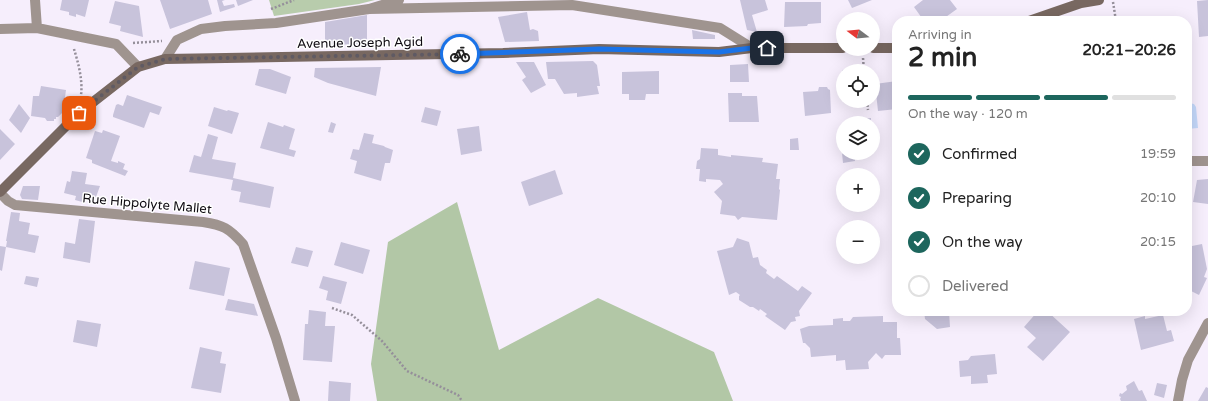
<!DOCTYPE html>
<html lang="en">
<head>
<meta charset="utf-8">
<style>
  :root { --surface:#fff; --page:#f6f6f6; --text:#222; --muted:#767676; --line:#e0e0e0; --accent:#1d665d }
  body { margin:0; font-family:"Varela Round",sans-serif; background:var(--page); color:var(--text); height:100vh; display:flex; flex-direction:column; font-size:15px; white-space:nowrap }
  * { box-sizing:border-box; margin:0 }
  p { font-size:13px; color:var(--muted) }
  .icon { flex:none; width:22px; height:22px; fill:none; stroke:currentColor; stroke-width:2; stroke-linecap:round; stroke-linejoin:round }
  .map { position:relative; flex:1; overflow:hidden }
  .side { position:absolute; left:892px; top:16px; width:300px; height:300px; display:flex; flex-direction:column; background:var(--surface); border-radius:16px; box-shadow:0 4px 16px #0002 }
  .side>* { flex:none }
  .needle { width:26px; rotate:286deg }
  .controls { position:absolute; left:836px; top:12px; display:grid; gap:8px }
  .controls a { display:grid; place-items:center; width:44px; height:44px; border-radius:50%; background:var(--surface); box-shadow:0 4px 16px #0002; font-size:20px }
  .pin { position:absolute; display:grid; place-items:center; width:34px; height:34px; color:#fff; margin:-17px; border-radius:8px; box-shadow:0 2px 6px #0006 }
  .courier { position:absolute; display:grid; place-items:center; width:40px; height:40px; margin:-20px; border:3px solid #1a73e8; border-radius:50%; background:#fff; color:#222; box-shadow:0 1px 5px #0007 }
  .summary em { font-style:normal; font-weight:700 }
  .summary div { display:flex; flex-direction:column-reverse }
  .summary { display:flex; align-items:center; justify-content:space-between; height:68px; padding:0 16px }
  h1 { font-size:26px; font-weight:700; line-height:30px }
  .bar { display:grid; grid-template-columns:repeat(4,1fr); gap:6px 4px; align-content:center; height:48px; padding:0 16px }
  .bar i { height:5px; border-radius:3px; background:var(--line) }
  .bar .current { background:var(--accent) }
  .bar p { grid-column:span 4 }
  ol { padding:0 16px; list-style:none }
  li { display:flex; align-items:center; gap:12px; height:44px }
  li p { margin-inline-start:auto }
  li .icon { padding:4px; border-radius:50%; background:var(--accent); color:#fff; stroke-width:4 }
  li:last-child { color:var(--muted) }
  li i { width:22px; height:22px; border:2px solid var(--line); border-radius:50% }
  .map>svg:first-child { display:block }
</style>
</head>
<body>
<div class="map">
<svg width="1208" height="401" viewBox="0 0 1208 401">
  <rect width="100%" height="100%" fill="#f6eefc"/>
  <path fill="#b8ccac" d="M269,0h106l-16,4 -85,12z"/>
  <path fill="#b2c7a6" d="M457,202l42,148 99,-52 116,54 19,49h-356l-6,-37 17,-122z"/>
  <path fill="#c4d8fa" d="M1189,103l5,1 2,3 2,21 -11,1v-25z"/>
  <path fill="#c8c3db" d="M62,0h27l-4,17 -9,-3v3l-7,-2v-3l-9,-2z
    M160,0h48l4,14 -42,15z
    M217,0h8l-3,1 2,5 10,-2 1,3 -15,5z
    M236,0h17l-15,6z
    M740,0h25l3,10 -16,5 5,17 -10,-2z
    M848,0h24l-20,8z
    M923,0h27l7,9 -14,10 1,2h-20l-10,-14z
    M1208,0v36l-9,1 -2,-36z
    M115,1l24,5 4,31 -23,-6 1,-5 -12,-3z
    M785,2h36v21l-13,1 -1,2 -23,1z
    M527,12l3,18 3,-1 5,2 1,10 -34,1 -7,-25z
    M367,15v29l-42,1v-23z
    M692,30l23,5v4h-22z
    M593,61l4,4 3,21h-3l2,8 -22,3v-4l-13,1 -9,-15h-7l-2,-17z
    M516,62h18l12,23 -15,8 -9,-13 4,-3z
    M748,64l1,18h-19v-17z
    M381,67l-5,29 -48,-13 -14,-6 1,-9z
    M862,68v3h-20v-1z
    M259,69h11l21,8 -5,17 -31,-9z
    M659,71v23h-13l-1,6h-16v-6h-7v-22z
    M897,81v28l-19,2 -3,-27z
    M41,86l25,4 -3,22 -5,5h-2v2h-2v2h-7l-2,-3 -14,-2 2,-20h6z
    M819,87h8l1,2 2,1 1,23 -26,3 -2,-24 15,-1z
    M728,93h14v3h15l2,26h-30z
    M127,95l35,12 -3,8 -9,-3 -6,16 -31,-11v-2l3,-10 2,-1 5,2z
    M19,104l11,14 -9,15 -12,-13z
    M214,107l13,4 1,-1 11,3 -7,21 -24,-8z
    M425,107l16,4 -4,15 -16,-4z
    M871,118v5h-20v-3z
    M268,122l15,5 1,-2 11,4 -6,20 7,2 -2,6 -34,-9z
    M331,122l5,2 -3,9 -5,-1z
    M479,126l3,25 -21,4 -4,-26z
    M0,129l15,15 -15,16z
    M103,130l17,6 -9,25 7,2v-2l7,3 -2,5 5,2 -3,5 -33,-13v-3l-6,-2 9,-27 7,2z
    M364,133l10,2 -2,8 12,3 1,1 8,3 -3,13h-5l-4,18 -27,-8 3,-12 -7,-2 3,-10 6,1z
    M208,134l10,3 -6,22 24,4 -3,15 41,9 -4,21 -31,-6 2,-10 -10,-2 2,-10 -44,-8 5,-17 7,2z
    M798,138l1,12h-9v-11z
    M701,148l17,1v6l13,2v-2l32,3 -1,4 16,2 -2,15h4l-1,10 1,1 -3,30 -35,-3 -4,3 -3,-4 -15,-2 2,-13 -8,-9 9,-8 -3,-4 -14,-1v3l-7,-1 1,-12h-4l1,-8 3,-2z
    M842,153h12l1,8 -12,2z
    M555,170l8,24 -34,12 -8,-24z
    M72,171l15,2 -2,11 15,2 -4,11 -3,-1 -3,3h-4v4l-11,-3 1,-4 -12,-3 3,-12 3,1z
    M1187,173h3l-1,24h-2z
    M1208,179v25l-15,-2 4,-22z
    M23,186h17l-2,14 -16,-1 -2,-4z
    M11,212l9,1 -1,8 11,2 -2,11 11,2 -4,17 -29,-6 1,-6h-1z
    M79,219l16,2 -5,42 -27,-5 2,-16 10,2z
    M737,238l12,4 4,16 5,-1 2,8 7,5 -1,3 8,6 3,-3 21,15 4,-5 10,7 -13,18 1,5 -5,1 1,4 -5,1 -6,8 -20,-14 2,-2 -7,-5 -1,2 -6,-4h-3l-11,-7v-4l1,-1 -4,-3 -7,3 -12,-44 16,-4z
    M341,242l29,8 -7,24 -29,-9z
    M1202,244l5,25 -3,8 3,1 -8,17 -12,-6v-42z
    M0,246l6,1 -4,24 -2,-1z
    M296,247l17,4 -5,16 -17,-4z
    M195,261l35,7 -6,28 -35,-7z
    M26,276l13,2 -2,9 -13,-3z
    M323,276l24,6 -6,22 -15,-4 2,-9 -9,-3z
    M228,299l26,5 4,12 -33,-6z
    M309,310l17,2 -1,14h10l-3,36 -29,-2 2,-36h3z
    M924,311h25l1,16 -13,2 -12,-10z
    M1038,311h9l23,21 -27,29 -16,-14 9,-9 -12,-11z
    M1163,315l4,16 4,-1 3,11 -33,9 -7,-31 11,-3v3z
    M883,316v6h14v16h3l1,17h-16l-3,4 -6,-6 -8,9 1,7 -23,1 -1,-10 -9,1v-6l-25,2 -1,-9 -5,-5h-2l-3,-14 9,-3 24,-1v-6l10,-1v3h7l3,-4z
    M77,320l24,4 -4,23 -24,-5z
    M200,347l22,5 -2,11 6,1 -5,29 -30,-5z
    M995,354l2,20 -10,1 1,8 -17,1v-8l-11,1 -1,-16 9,-1 3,-4z
    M329,381l22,2 -1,18h-22z
    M1134,381l5,10 3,-1 5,11h-26l-1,-2 1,-2 -2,-1 1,-3 2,1 5,-4 -1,-4z
    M1157,383l10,2 -3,13 -10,-3z
    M1206,387l2,1v13h-10z"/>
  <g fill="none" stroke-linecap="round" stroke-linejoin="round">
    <path stroke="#958f9a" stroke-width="2.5" stroke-dasharray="2 2" stroke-linecap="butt" d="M1113,2l3,19
      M271,9l23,-9
      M133,43l29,-2
      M74,49c4,13 9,31 7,46
      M863,58l1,13
      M867,101l1,9
      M332,308l20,7 30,26 25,30 51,24 4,6"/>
    <path stroke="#9f948f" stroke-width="10" d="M35,0l2,28
      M369,9l203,-4 148,23 32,20
      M0,29l37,-1 79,16 22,23
      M165,59l12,-19 24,-11 24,-3 51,-3 93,-14 30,-9
      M1187,161h21
      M0,193l8,8 7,4 188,17c20,3 26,6 40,22l33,94 19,63
      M1178,401l4,-21 6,-20 20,-37"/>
    <path stroke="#786861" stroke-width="10" d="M1029,21l52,-18 18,-3
      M873,48h24
      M0,192l79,-79 59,-46 27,-8 338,-6 96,-4 120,3 33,-4h91"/>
  </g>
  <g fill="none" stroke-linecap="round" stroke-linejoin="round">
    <path stroke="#5f5a63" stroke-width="4" stroke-dasharray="0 7.2" d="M79,113l59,-46 28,-8 294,-5"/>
    <path stroke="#1a73e8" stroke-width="5" d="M460,54l139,-5 120,3 33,-4h15"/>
  </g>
  <g text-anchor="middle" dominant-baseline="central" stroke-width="3" stroke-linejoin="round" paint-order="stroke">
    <g font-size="13" fill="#0e0a11" stroke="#fff">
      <text transform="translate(360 43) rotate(-1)">Avenue Joseph Agid</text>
      <text transform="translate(147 204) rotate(5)">Rue Hippolyte Mallet</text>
    </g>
  </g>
</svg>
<div class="controls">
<a><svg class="needle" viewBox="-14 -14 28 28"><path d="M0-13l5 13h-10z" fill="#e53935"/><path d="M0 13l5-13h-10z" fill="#767676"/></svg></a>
<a><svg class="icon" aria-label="locate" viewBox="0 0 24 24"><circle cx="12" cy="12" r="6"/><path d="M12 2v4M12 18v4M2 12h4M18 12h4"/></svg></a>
<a><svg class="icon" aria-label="layers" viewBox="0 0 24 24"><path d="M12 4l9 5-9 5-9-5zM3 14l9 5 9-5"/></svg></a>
<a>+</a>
<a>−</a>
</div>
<div class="pin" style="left:79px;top:113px;background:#ea580c"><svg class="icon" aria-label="bag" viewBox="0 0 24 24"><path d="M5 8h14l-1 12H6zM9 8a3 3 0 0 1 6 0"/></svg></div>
<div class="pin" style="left:767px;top:48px;background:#1f2937"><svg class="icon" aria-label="home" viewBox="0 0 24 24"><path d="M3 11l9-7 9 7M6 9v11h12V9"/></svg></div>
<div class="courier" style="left:460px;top:54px"><svg class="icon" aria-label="bike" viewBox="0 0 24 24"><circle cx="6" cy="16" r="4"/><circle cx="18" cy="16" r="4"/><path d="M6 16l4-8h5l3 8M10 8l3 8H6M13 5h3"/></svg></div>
<section class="side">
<div class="summary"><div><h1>2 min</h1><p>Arriving in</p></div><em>20:21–20:26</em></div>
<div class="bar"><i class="current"></i><i class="current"></i><i class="current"></i><i></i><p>On the way · 120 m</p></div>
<ol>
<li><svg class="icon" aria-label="check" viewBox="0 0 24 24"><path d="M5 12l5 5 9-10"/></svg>Confirmed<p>19:59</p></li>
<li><svg class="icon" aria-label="check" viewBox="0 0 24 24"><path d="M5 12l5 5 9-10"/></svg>Preparing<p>20:10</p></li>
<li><svg class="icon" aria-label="check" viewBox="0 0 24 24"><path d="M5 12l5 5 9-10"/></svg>On the way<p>20:15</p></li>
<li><i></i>Delivered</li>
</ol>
</section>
</div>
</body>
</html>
